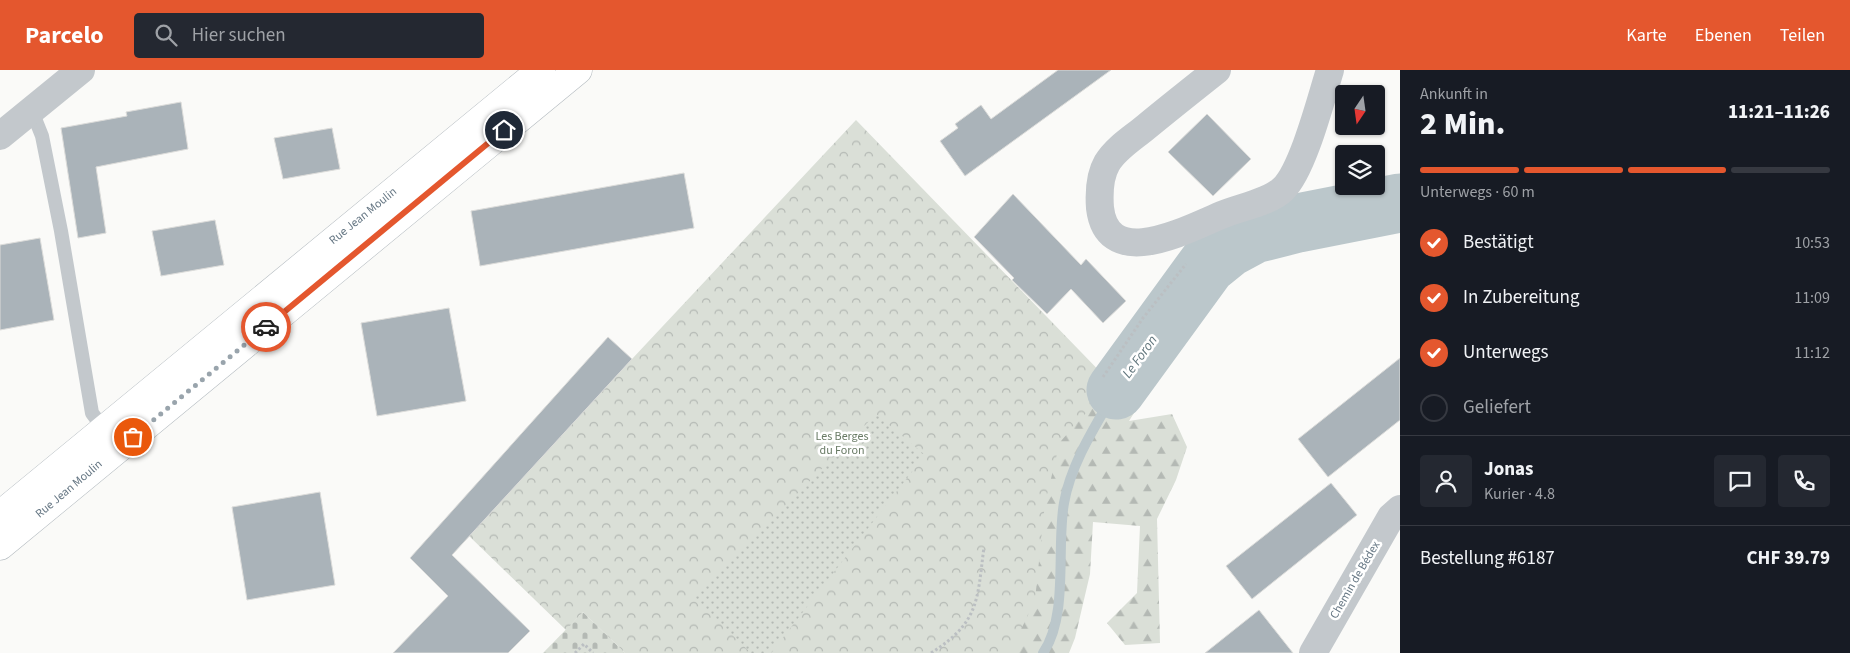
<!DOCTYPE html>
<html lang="de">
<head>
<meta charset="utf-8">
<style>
  :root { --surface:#171b24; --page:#242831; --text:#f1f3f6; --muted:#9ea1a6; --line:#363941; --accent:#e4572e }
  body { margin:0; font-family:"Source Sans 3",sans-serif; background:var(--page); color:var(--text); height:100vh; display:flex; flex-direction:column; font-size:19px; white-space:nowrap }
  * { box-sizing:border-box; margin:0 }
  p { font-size:16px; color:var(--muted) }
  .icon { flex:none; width:28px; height:28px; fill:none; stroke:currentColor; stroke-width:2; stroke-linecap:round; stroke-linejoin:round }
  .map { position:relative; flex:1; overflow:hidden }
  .side { display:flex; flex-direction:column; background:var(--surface); width:450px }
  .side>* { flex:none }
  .needle { width:32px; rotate:193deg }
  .fabs { position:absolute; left:1335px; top:15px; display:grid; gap:10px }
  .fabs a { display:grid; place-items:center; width:50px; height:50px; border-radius:5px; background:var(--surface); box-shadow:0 1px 4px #0004; font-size:25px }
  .pin { position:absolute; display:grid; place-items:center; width:42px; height:42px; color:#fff; margin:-21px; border:2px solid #fff; border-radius:50%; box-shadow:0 1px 5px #0007 }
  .courier { position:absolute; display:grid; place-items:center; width:50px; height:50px; margin:-25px; border:4px solid #e4572e; border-radius:50%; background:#fff; color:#222; box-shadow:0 1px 6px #0007 }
  .headline em { font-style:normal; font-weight:800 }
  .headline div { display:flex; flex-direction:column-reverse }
  .headline { display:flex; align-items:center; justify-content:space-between; height:85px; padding:0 20px }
  h1 { font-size:32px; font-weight:800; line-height:38px }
  .bar { display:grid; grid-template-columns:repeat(4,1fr); gap:8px 5px; align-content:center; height:60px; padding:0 20px }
  .bar i { height:6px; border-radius:4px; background:var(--line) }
  .bar .selected { background:var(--accent) }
  .bar p { grid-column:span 4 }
  .line { display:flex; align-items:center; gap:12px; padding:0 20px; border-top:1px solid var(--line) }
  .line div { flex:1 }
  .round { display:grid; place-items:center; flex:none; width:52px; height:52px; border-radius:5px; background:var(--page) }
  ol { padding:0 20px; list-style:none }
  li { display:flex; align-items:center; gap:15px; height:55px }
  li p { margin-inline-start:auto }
  li .icon { padding:5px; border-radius:50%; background:var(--accent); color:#fff; stroke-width:4 }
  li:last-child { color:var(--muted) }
  li i { width:28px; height:28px; border:2px solid var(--line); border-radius:50% }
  header { display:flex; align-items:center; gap:30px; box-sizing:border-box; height:70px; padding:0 25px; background:var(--accent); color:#fff }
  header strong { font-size:24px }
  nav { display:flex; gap:28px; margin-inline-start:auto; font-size:18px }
  .search { width:350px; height:45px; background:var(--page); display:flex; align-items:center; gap:12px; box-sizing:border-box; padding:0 18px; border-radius:5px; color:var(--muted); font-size:19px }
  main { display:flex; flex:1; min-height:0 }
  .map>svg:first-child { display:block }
</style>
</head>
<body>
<header>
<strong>Parcelo</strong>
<div class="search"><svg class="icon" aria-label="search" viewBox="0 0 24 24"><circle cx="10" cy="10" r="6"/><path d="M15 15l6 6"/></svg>Hier suchen</div>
<nav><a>Karte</a><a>Ebenen</a><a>Teilen</a></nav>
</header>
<main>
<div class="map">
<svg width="1400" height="583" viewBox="0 0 1400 583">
  <defs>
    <pattern id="forest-firs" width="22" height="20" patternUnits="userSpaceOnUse" patternTransform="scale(1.25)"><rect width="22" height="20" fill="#dadfd7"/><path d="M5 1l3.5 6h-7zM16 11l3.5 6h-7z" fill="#b4b9b4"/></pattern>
    <pattern id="cemetery-stones" width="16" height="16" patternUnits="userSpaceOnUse" patternTransform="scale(1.25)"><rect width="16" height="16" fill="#dadfd7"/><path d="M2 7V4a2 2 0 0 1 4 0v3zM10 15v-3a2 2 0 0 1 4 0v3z" fill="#b4b9b4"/></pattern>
    <pattern id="park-crowns" width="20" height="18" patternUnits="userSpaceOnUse" patternTransform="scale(1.25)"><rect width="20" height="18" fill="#dadfd7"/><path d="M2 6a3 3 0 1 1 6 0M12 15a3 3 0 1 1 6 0" fill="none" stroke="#b4b9b4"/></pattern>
    <pattern id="garden-dots" width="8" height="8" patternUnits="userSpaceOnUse" patternTransform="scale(1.25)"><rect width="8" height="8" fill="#dadfd7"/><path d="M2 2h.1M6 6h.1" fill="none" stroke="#b4b9b4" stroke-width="1.8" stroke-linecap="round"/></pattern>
  </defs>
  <rect width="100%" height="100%" fill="#fafaf8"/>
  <path fill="#dadfd7" d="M1400,106v17l-139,29 -29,9 -20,14 -3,-4 14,-17 72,-16 5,-14 45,-8h31v-5z"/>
  <path fill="url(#forest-firs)" d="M1103,307l8,7 35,10 -17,27 43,-7 15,33 -11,33 -19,39 3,124 -35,2 -18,-22 30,-30 3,-67 -47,-4 -3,52 -15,64 -6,15h-252z"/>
  <path fill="url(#cemetery-stones)" d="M583,542l42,41h-82z"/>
  <path fill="url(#park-crowns)" d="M856,50l256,264 -52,58 -15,61 -10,97 -25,53h-385l-42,-41 -17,18 -97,-94 163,-177z"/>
  <path fill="url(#garden-dots)" d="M876,344l49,41 -154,198h-20l-57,-55z"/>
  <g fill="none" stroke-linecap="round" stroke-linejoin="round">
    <path stroke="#bbc7cb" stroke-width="10" d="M1043,583c26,-38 13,-105 21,-150 7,-40 32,-78 52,-113"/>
    <path stroke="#bbc7cb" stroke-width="59" d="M1116,320l91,-125 21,-17 26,-14 44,-11 102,-20"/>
  </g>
  <path fill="#aab3b9" stroke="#dcdcda" d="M1058,0h53l-146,106 -25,-35 18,-13 -3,-4 26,-19 10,14z
    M181,32l7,47 -92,18 10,66 -28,5 -17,-110 66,-12 -1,-4z
    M1207,44l44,45 -38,37 -45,-44z
    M332,58l8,41 -57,10 -9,-41z
    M684,103l10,55 -214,38 -9,-55z
    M1013,124l68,71 5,-6 40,42 -23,22 -32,-34 -24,25 -35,-34 2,-2 -40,-41z
    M215,150l9,45 -63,11 -9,-45z
    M40,168l14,82 -54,10v-85z
    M449,238l17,93 -89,15 -16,-93z
    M608,267l24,22 -180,196 78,76 -22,22h-115l55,-57 -38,-38z
    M1400,288v62l-72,57 -30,-38z
    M1331,413l26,32 -105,84 -26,-33z
    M320,422l15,93 -88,15 -15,-93z
    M1259,540l34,43h-88z"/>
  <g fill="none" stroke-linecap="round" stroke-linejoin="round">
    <g stroke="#b3babf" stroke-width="29">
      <path id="secondary" d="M0,445l541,-445
        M0,476l578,-476"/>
    </g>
    <path stroke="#bbbfc2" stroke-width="3" stroke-dasharray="2.5 2.5" stroke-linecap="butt" d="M1103,307l40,-59 43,-54
      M575,583l9,-9 9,9
      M931,583c49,-31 46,-53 53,-106"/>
    <path stroke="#c3c8cc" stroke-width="14" d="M32,41l10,25 19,95 31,182 14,19"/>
    <path stroke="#c3c8cc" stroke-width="28" d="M1217,0c-24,19 -48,38 -71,57 -13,11 -30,21 -39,36 -7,12 -8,31 -7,45 8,66 91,19 124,6 17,-7 46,-12 59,-25 20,-19 38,-90 47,-119
      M0,66l81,-66
      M1313,583l78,-136 9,-8"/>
    <use href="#secondary" stroke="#fff" stroke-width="28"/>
  </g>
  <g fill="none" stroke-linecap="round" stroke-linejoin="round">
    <path stroke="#99a4ac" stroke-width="5" stroke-dasharray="0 9" d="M133,367l133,-110"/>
    <path stroke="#e4572e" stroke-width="6" d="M266,257l238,-197"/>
  </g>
  <g text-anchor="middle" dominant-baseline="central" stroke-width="5" stroke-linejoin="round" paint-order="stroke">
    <g font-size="12" fill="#657683" stroke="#fff">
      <text transform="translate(363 146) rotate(-39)">Rue Jean Moulin</text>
      <text transform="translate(69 419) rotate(-40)">Rue Jean Moulin</text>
      <text transform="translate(1355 510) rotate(-60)">Chemin de Bédex</text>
    </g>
    <g font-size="12" fill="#687a64" stroke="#fff">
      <text x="842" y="366">Les Berges<tspan x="842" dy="14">du Foron</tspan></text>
    </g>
    <g font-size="14" font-style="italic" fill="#60757c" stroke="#fff">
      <text transform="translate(1140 287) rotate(-54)">Le Foron</text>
    </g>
  </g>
</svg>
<div class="fabs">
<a><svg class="needle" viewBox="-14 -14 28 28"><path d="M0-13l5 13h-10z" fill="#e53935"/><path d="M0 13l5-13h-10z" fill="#9ea1a6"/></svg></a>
<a><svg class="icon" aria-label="layers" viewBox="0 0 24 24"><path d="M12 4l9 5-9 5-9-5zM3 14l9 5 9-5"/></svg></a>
</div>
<div class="pin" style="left:133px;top:367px;background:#ea580c"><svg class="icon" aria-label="bag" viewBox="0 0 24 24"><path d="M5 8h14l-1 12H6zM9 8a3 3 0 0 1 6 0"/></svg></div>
<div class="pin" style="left:504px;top:60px;background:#1f2937"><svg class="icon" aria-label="home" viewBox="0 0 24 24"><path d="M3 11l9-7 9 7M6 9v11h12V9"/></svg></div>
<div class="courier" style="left:266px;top:257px"><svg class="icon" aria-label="car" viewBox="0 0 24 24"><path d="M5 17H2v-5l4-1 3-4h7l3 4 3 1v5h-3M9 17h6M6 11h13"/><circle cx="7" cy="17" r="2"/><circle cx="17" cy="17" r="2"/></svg></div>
</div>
<section class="side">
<div class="headline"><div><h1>2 Min.</h1><p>Ankunft in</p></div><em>11:21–11:26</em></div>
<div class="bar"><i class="selected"></i><i class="selected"></i><i class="selected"></i><i></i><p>Unterwegs · 60 m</p></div>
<ol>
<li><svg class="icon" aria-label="check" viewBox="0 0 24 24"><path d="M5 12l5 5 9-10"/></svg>Bestätigt<p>10:53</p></li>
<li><svg class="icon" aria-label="check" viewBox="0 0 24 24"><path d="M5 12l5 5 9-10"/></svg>In Zubereitung<p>11:09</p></li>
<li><svg class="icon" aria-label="check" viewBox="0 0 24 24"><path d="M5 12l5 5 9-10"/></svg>Unterwegs<p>11:12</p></li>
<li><i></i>Geliefert</li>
</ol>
<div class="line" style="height:90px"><a class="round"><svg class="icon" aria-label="person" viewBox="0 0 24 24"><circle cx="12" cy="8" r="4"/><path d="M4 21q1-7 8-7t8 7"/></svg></a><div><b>Jonas</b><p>Kurier · 4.8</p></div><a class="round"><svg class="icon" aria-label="chat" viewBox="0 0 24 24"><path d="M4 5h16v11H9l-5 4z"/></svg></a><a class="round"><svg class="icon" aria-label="phone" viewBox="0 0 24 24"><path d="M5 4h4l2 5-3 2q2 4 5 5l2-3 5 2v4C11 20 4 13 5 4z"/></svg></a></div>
<div class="line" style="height:65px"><div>Bestellung #6187</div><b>CHF 39.79</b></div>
</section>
</main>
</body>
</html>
